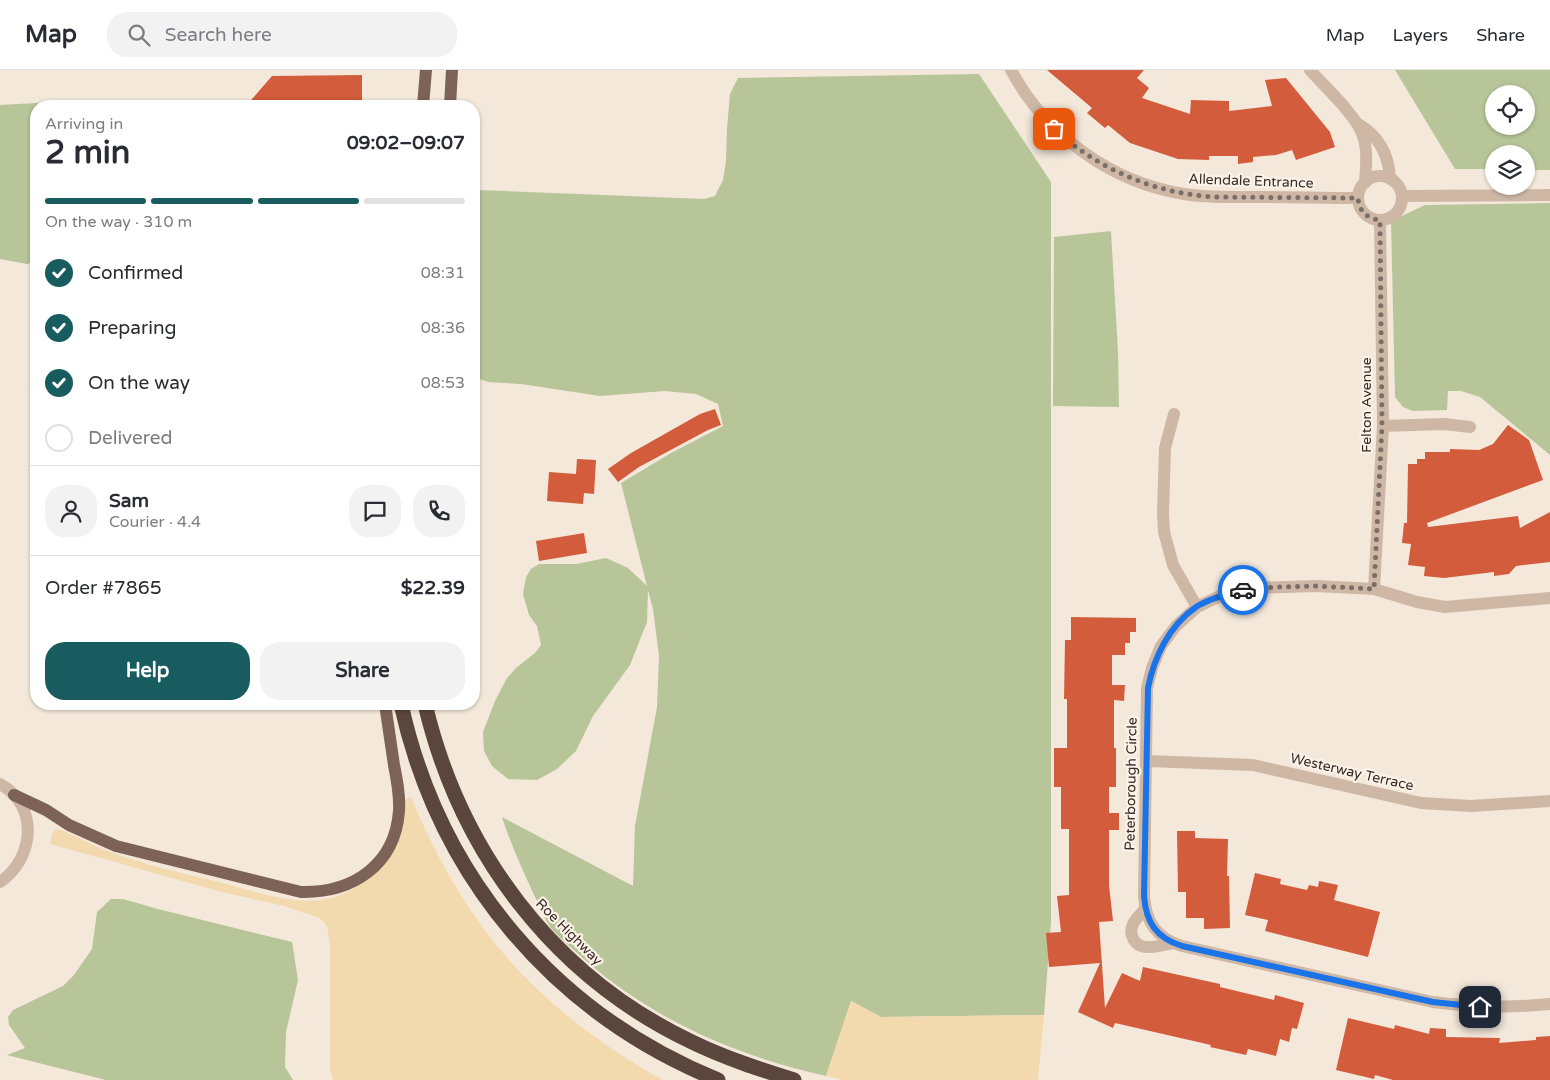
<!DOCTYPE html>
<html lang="en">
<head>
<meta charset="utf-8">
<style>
  :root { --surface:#fff; --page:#f2f2f3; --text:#2b2b33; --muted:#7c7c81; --line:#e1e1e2; --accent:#185c5f }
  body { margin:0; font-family:"Varela Round",sans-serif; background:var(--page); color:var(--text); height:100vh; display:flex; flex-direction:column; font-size:19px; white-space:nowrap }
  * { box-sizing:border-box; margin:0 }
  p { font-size:16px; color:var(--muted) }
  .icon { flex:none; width:28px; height:28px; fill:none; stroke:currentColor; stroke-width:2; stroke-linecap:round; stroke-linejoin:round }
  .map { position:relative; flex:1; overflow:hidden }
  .sheet { position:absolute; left:30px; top:30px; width:450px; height:610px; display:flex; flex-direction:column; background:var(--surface); border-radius:20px; box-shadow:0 1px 4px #0004 }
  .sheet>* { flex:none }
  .buttons { position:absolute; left:1485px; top:15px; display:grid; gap:10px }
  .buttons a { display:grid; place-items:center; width:50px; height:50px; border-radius:50%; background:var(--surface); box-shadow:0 1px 4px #0004; font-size:25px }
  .pin { position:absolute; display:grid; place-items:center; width:42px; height:42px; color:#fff; margin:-21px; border-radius:10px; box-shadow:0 2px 8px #0006 }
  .courier { position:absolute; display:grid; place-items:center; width:50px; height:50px; margin:-25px; border:4px solid #1a73e8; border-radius:50%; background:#fff; color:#222; box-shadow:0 1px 6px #0007 }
  .headline em { font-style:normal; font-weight:800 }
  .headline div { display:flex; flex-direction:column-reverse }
  .headline { display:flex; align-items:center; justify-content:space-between; height:85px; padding:0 15px }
  h1 { font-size:32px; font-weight:800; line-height:38px }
  .bar { display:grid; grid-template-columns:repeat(4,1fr); gap:8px 5px; align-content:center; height:60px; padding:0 15px }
  .bar i { height:6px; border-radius:4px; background:var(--line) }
  .bar .on { background:var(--accent) }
  .bar p { grid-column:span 4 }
  .line { display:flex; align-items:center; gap:12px; padding:0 15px; border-top:1px solid var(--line) }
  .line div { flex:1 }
  .round { display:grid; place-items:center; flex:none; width:52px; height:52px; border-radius:20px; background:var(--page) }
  ol { padding:0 15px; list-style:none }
  li { display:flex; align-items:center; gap:15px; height:55px }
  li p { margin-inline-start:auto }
  li .icon { padding:5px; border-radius:50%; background:var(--accent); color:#fff; stroke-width:4 }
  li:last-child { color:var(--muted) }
  li i { width:28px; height:28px; border:2px solid var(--line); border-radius:50% }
  .action { display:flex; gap:10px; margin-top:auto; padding:10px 15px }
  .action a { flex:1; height:58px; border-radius:20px; background:var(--accent); color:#fff; font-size:20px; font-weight:800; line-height:58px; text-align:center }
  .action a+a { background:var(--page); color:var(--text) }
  header { display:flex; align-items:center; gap:30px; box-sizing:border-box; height:70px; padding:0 25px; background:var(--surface); border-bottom:1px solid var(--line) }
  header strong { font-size:24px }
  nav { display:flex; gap:28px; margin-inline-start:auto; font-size:18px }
  .search { width:350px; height:45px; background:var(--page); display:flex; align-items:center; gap:12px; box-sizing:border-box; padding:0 18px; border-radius:20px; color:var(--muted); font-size:19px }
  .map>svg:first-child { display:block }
</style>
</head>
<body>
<header>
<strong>Map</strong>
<div class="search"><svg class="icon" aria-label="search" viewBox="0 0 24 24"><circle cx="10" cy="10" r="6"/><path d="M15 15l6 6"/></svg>Search here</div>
<nav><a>Map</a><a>Layers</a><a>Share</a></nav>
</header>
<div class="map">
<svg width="1550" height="1010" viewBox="0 0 1550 1010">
  <rect width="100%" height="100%" fill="#f4e8db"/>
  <path fill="#b7c599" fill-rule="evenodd" d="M1395,0h155v100h-24v-16h-32v15h-39zM1494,24h32v32h-32z
    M979,4l72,108v740l-7,93 -163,2 -30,-16 -25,75c-89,-20 -173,-56 -242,-117 -11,-10 -28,-23 -35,-34 -6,-9 -9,-19 -14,-28 -12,-26 -24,-52 -33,-80l131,69 2,-60 22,-119 2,-51 -6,-47 -5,-19 -1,32 -17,43 -37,51 -17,35 -19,18 -20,11 -29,-1 -16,-13 -8,-15 -1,-19 12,-31 12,-23 9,-10 20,-16 5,-7 -4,-19 -8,-11 -6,-21 3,-17 5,-8 8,-5h37l30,-6 22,10 19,18 -26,-103 50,-30 52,-27 -5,-22 -22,-10 -31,-3 -65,5 -79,-12 -33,-2 -11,-4 -3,-11 4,-177 226,9 11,-3 8,-16 3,-19 1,-33 3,-34 8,-16z
    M54,32v4h-18v155l-9,3 -27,-5v-154z
    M1550,133v252l-70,-58 -19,-6h-13l-1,19 -34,1 -10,-4 -8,-10 -4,-176 34,-16z
    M1111,161l7,121 1,55 -66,-1 1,-169z
    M111,829h12l35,10 134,33 6,38 -12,52 -1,35 8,13h-187l-99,-25 18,-7 -16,-23 -1,-8 5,-7 50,-24 11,-11 18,-26 5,-37z"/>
  <path fill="#f3daae" d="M411,727c22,54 51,106 87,150 44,54 105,100 165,133h-330l-3,-10v-126l-3,-18 -7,-8 -36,-12 -62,-14 -172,-48 2,-10 4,-5c17,4 33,15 49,21 37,14 76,23 114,32 33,8 67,22 101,18 21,-2 39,-13 54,-27l30,-73z
    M851,931l30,16 163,-2 -6,65h-195l-17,-4z"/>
  <path fill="#d25c3b" d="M1047,0h97l-7,8 12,10 -7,10 48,16 1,-14 38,1v10l43,-5 -7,-26 21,-2 44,54 5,15 -39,13 -4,-10 -16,5 -23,2v5l-15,2v-8h-29v4l-31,-1 -48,-16 -22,-18 -3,3 -18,-15 5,-5z
    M362,5v31h-116l26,-30z
    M715,339l6,16 -13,5 -69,37 -21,15 -10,-13 23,-16 69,-39z
    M1508,355l21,15 14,40 -116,43 1,4 90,-11 2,12 30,-16v50l-34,4 -7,8 -15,2v-4l-50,6 -20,-2 1,-9 -17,-2 3,-21 -9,-1 2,-20h3l1,-59h9v-5h8v-7h25v-3l29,1 14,-6z
    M577,389l19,1 -2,34 -10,-1 -1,11 -36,-3 2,-29 27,2z
    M584,463l3,20 -48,8 -3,-20z
    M1071,547l65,1v14h-6v11h-5v12h-13v30h13l-1,16 -10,-1v48h2v39h-7v26h10v17h-10v55l4,36 -14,1 6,86 17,-35 18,8 3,-14 77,17v3l54,13 1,-5 29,8 -7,26 -5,-1 -3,14 -9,-3 -4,17 -28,-7 -2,6 -36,-8 1,-2 -96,-22 -2,5 -35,-16 22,-49 -51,4 -3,-34 15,-1 -4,-36 12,-1v-66h-8v-42h-7v-39h13v-49h-3l1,-59h6z
    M1177,761h18v7l33,1 -1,37h2l1,52 -26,1v-11h-18v-26h-8z
    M1255,803l26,6 -1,5 27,6 2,-5 9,2 1,-6 19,4 -4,15 46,12 -12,45 -103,-26 3,-11 -23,-5z
    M1348,948l46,11 1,-4 34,9 1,-6 16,1v8l54,1 -1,5 37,-3v-3l14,-1v44h-157l-18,-5 -1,4 -38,-9z"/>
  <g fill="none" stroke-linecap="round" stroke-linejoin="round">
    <path stroke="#ceb7a5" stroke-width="12" d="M1011,0c35,65 99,112 173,124 24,4 48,3 72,3 34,0 68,1 102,1
      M1310,0c15,17 47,46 53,66 5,15 3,31 2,47
      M1358,54c21,12 31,31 32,55
      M1358 128a22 22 0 1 1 44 0a22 22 0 1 1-44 0Z
      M1402,126l148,-1
      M1174,344l-9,34 -2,65 1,19 9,33 24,42
      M1383,356l61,-2 26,3
      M1374,519l9,-163 -3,-206
      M1550,528l-105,9 -28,-5 -43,-13 -58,-3 -65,2 -29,7 -25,12 -21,19 -15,20 -9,22 -5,20 -3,208c2,26 12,42 38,50l251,56c39,5 77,6 117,2
      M1147,691l106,4 168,38 50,3 79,-5
      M1145,839c-4,5 -9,9 -12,15 -5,11 2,23 14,23 8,1 18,-3 27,-4"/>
    <path stroke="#ceb7a5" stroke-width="12" d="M0,714c40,22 34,75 0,98"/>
    <path stroke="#7d6257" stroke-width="12" d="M423,36l3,-36
      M450,36l2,-36
      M14,725l32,15 23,15 47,21 185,46c52,1 94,-27 98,-81 1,-16 -2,-31 -5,-46 -3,-21 -6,-41 -9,-61"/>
    <path stroke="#5b463d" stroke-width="15" d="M401,634c38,173 153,309 317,376
      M425,634c35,148 128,272 267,338 33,16 67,27 102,38"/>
  </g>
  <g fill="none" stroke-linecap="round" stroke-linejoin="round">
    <path stroke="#7a6e66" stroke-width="5" stroke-dasharray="0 9" d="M1054,59c44,40 101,65 162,68l142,1c1,13 9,21 22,22l2,206 -8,163 -58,-3 -65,2 -8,2"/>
    <path stroke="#1a73e8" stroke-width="6" d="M1243,520c-15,4 -33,8 -47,17 -27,19 -42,50 -48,81l-4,208c2,26 12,42 38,50l251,56 47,5"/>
  </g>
  <g text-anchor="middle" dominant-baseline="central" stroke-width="4.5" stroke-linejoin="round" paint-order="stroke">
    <g font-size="14" fill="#392c27" stroke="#fbf2e8">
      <text transform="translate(1251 111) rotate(2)">Allendale Entrance</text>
      <text transform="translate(1366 335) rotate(-90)">Felton Avenue</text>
      <text transform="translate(1352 702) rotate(13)">Westerway Terrace</text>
      <text transform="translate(1131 714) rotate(-89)">Peterborough Circle</text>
      <text transform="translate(569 862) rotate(45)">Roe Highway</text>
    </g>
  </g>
</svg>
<div class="buttons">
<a><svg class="icon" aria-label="locate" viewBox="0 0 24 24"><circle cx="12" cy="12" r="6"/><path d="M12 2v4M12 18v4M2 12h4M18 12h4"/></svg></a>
<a><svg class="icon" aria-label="layers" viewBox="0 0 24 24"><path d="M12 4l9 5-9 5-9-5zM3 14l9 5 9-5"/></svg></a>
</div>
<div class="pin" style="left:1054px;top:59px;background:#ea580c"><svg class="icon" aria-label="bag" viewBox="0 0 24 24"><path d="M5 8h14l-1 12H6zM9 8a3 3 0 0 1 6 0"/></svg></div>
<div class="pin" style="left:1480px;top:937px;background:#1f2937"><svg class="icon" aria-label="home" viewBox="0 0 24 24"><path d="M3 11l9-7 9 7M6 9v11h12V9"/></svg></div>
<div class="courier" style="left:1243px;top:520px"><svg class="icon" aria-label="car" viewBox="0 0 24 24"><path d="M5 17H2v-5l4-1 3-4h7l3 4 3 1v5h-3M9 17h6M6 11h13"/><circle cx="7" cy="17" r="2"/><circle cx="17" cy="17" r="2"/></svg></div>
<section class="sheet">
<div class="headline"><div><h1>2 min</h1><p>Arriving in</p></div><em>09:02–09:07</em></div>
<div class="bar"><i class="on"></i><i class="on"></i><i class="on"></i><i></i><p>On the way · 310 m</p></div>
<ol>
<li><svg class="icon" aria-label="check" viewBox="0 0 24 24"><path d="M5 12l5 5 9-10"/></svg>Confirmed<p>08:31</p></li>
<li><svg class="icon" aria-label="check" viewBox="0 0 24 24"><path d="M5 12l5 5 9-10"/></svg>Preparing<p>08:36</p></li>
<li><svg class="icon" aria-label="check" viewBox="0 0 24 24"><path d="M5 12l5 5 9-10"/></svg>On the way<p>08:53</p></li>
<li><i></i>Delivered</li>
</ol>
<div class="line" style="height:90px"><a class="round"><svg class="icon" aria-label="person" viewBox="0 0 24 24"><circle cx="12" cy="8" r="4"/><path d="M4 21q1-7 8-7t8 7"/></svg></a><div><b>Sam</b><p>Courier · 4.4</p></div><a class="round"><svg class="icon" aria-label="chat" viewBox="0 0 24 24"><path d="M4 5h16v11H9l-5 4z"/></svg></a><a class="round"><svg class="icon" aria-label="phone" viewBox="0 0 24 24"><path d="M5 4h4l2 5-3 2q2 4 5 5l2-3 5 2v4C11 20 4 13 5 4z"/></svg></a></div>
<div class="line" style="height:65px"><div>Order #7865</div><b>$22.39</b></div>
<div class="action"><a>Help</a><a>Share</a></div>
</section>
</div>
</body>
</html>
